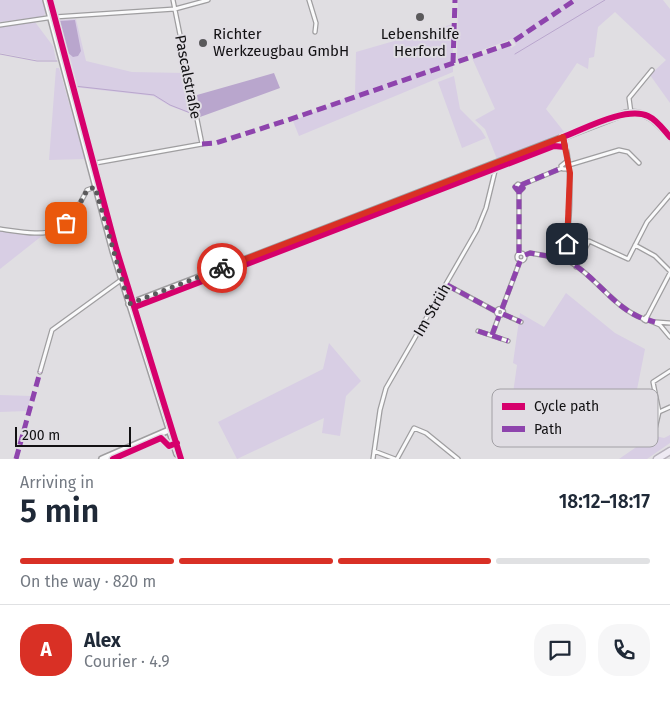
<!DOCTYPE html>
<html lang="en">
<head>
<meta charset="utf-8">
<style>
  :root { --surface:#fff; --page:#f6f6f7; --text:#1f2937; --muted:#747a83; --line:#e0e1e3; --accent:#d93025 }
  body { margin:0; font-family:"Fira Sans",sans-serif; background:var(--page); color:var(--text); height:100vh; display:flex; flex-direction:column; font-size:19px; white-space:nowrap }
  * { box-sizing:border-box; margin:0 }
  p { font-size:16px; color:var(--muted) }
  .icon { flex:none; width:28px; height:28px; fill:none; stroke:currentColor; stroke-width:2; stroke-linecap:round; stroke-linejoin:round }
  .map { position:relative; height:459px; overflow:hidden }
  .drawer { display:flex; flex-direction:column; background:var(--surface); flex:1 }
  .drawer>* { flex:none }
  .scale { position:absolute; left:15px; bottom:12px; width:116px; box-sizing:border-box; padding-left:5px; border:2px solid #121113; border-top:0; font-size:14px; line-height:18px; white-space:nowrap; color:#121113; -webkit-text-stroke:4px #e0dde3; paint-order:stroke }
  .pin { position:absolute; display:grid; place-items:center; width:42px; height:42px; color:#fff; margin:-21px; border-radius:10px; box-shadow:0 2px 8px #0006 }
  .courier { position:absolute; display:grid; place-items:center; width:50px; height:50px; margin:-25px; border:4px solid #d93025; border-radius:50%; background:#fff; color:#222; box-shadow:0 1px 6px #0007 }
  .headline em { font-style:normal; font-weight:600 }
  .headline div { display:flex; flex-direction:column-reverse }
  .headline { display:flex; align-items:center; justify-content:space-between; height:85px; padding:0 20px }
  h1 { font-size:32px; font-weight:600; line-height:38px }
  .bar { display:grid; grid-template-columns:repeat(4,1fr); gap:8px 5px; align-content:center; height:60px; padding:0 20px }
  .bar i { height:6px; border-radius:4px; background:var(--line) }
  .bar .on { background:var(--accent) }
  .bar p { grid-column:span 4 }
  .line { display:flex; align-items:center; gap:12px; padding:0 20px; border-top:1px solid var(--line) }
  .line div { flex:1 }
  .round { display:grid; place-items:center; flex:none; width:52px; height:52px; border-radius:20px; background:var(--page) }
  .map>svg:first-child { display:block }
</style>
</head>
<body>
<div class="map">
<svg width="670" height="459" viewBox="0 0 670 459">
  <rect width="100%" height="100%" fill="#e0dee2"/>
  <path fill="#d8cee4" d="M0,0h44l2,12 -3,5 -43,5z
    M458,0h205l7,9v94l-20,-28 16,-15 -51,-48 -17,15 -4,30 -5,1 -1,11 -11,-6 -31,46 19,24 -68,26 -12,-30 -10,-9 20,-11 -23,-51 38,-13 1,3 5,-3 -4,-6 -55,20z
    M76,19l10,42 46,11 53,1 8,27 1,15 -24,-9 -17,-10 -80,-9 -16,-67z
    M35,22l18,24 3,14h-19l-37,-7v-26z
    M453,24v48l-154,64 -6,-15 62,-27 1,-42z
    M56,68h3l26,91 -36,1z
    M454,76l6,33 21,21 5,8 -24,10 -24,-66z
    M0,231l43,4 -43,34z
    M566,293l49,40 30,16 -16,81 35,8 6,-3v8l-23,16h-28l26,-18 -132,-48 4,-28 -4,-2 7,-50 24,14z
    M329,343l32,38 -15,15 -6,40 -18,-3 2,-15 -87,41 -19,-37 105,-53z
    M0,395l31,1 -4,15 -27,1z"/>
  <path fill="#b9a6cd" d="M75,20l6,31 -3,5 -5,1 -6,-5 -7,-31z
    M274,73l6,15 -80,29 -3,-22z"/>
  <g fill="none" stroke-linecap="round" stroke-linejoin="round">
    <path stroke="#b9a6cd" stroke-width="1" d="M59,28l8,34
      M0,54l37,7h20
      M515,54l90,-54
      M68,68l6,18 80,9 16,10 23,9
      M503,164l54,-21
      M467,177l24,-9
      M316,235l147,-56
      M263,256l49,-19
      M244,262l15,-5
      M189,284l54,-21
      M146,300l38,-14"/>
    <g stroke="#9f9ea0" stroke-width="5.5">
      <path id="street" d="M309,0l7,23 -1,9
        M0,25l54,-8 121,-8 33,-9
        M631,113l-2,-15 23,-28
        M566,162l-5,4 2,3h5
        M90,164l112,-20 -29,-144
        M569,165l50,-15 9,2 11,11
        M521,185l41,-17
        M519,192l4,-4 -5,-4 -3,3 4,5v61
        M0,229c51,7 62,11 87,-39l8,-3
        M635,245l20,11 15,15
        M517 257a4 4 0 1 1 8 0a4 4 0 1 1-8 0Z
        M525,255l5,-2 29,5
        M561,256c12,-24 11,-96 2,-119
        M562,258c32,14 49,49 82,61
        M576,267l13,-26 39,18 19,-37 23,-27
        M447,285l50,27
        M496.5 312a3.5 3.5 0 1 1 7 0a3.5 3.5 0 1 1-7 0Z
        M502,309l18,-48
        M503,314l18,8
        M646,317l2,2 -2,2 -2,-1z
        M647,317l23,-44
        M648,320l12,5 10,12
        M656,322l14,1
        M478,331l30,10
        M492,335l7,-19
        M40,372l12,-42 69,-50
        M659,412l11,-5
        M655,429l4,-17 -6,-30 17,-11
        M374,451l21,8
        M373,459l7,-49 6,-22 91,-158 9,-22 11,-45
        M397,459l17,-31 12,5 32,26"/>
    </g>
    <g stroke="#9f9ea0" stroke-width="8">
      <path id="secondary" d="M46,0l67,251 64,203
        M129,304l497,-191c21,-3 32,10 44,24
        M102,459l67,-29"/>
    </g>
    <g stroke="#b7b2bc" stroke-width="9">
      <path id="highway" d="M657,459l13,-8"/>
    </g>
    <use href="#street" stroke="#fafafb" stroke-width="3"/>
    <use href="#secondary" stroke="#fafafb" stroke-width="5"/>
    <use href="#highway" stroke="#eeeaf3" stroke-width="6"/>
    <path stroke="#8e44ad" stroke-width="5" stroke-dasharray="10 5" stroke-linecap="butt" d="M453,63l2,-63
      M202,144l14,-1 72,-23 221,-76 66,-44
      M521,185l41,-17
      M519,192l4,-4 -5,-4 -3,3 4,5v61
      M525,255l5,-2 29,5
      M561,256l6,-12 3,-71 -2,-4
      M562,258c32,14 49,49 82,61
      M447,285l50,27
      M502,309l18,-48
      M503,314l18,8
      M648,320l7,2
      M478,331l30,10
      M492,335l7,-19
      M16,459l24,-87"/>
    <g stroke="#e0dde3" stroke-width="9">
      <path id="cycleway" d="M50,0l66,248 65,211
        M135,307l419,-161 11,1 -2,-10c21,-8 63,-31 85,-21 9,4 15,13 22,21
        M113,459l48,-21 8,8 8,-3"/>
    </g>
    <use href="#cycleway" stroke="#d6006c" stroke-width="6"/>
  </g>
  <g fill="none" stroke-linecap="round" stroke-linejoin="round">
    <path stroke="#5a595b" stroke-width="5" stroke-dasharray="0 9" d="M66,223l11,-14 10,-19 8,-3 34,117 93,-36"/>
    <path stroke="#d93025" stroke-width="6" d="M222,268l341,-131 7,36 -3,71"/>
  </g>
  <g fill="#5a595b" stroke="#e0dde3" stroke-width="2">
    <circle cx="420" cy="17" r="5"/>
    <circle cx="203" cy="43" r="5"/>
  </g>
  <g text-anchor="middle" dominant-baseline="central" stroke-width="4" stroke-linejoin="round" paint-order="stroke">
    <g font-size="15" fill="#121113" stroke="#e0dde3" text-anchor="start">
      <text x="213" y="34">Richter<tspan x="213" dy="17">Werkzeugbau GmbH</tspan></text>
      <text x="420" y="34" text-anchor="middle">Lebenshilfe<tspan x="420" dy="17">Herford</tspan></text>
    </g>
    <g font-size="15" fill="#121113" stroke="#e0dde3">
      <text transform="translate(188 77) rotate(79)">Pascalstraße</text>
      <text transform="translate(432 310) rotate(-60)">Im Strüh</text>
    </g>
  </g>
  <rect x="492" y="389" width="166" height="58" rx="8" fill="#e0dde3" stroke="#a2a0a5" stroke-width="1"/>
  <rect x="502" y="403" width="23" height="7" fill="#d6006c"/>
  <rect x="502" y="426" width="23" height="6" fill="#8e44ad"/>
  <g font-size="14" fill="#121113">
    <text x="534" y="411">Cycle path</text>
    <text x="534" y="434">Path</text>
  </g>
</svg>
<div class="scale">200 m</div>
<div class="pin" style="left:66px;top:223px;background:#ea580c"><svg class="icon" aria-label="bag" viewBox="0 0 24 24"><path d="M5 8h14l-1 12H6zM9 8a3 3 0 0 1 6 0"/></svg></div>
<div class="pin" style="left:567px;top:244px;background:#1f2937"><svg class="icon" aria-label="home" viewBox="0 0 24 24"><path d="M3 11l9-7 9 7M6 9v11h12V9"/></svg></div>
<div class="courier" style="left:222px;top:268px"><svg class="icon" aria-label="bike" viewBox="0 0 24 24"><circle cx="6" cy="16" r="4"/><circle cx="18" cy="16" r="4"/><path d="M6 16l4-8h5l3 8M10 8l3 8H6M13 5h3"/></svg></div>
</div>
<section class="drawer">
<div class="headline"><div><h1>5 min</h1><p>Arriving in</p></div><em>18:12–18:17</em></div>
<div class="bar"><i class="on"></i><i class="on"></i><i class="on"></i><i></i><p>On the way · 820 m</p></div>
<div class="line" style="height:90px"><b class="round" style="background:var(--accent);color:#fff">A</b><div><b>Alex</b><p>Courier · 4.9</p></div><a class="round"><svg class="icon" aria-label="chat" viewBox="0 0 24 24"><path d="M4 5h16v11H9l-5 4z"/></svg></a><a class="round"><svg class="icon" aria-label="phone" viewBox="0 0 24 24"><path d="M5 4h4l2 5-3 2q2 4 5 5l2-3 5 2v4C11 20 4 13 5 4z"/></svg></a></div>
</section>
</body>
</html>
